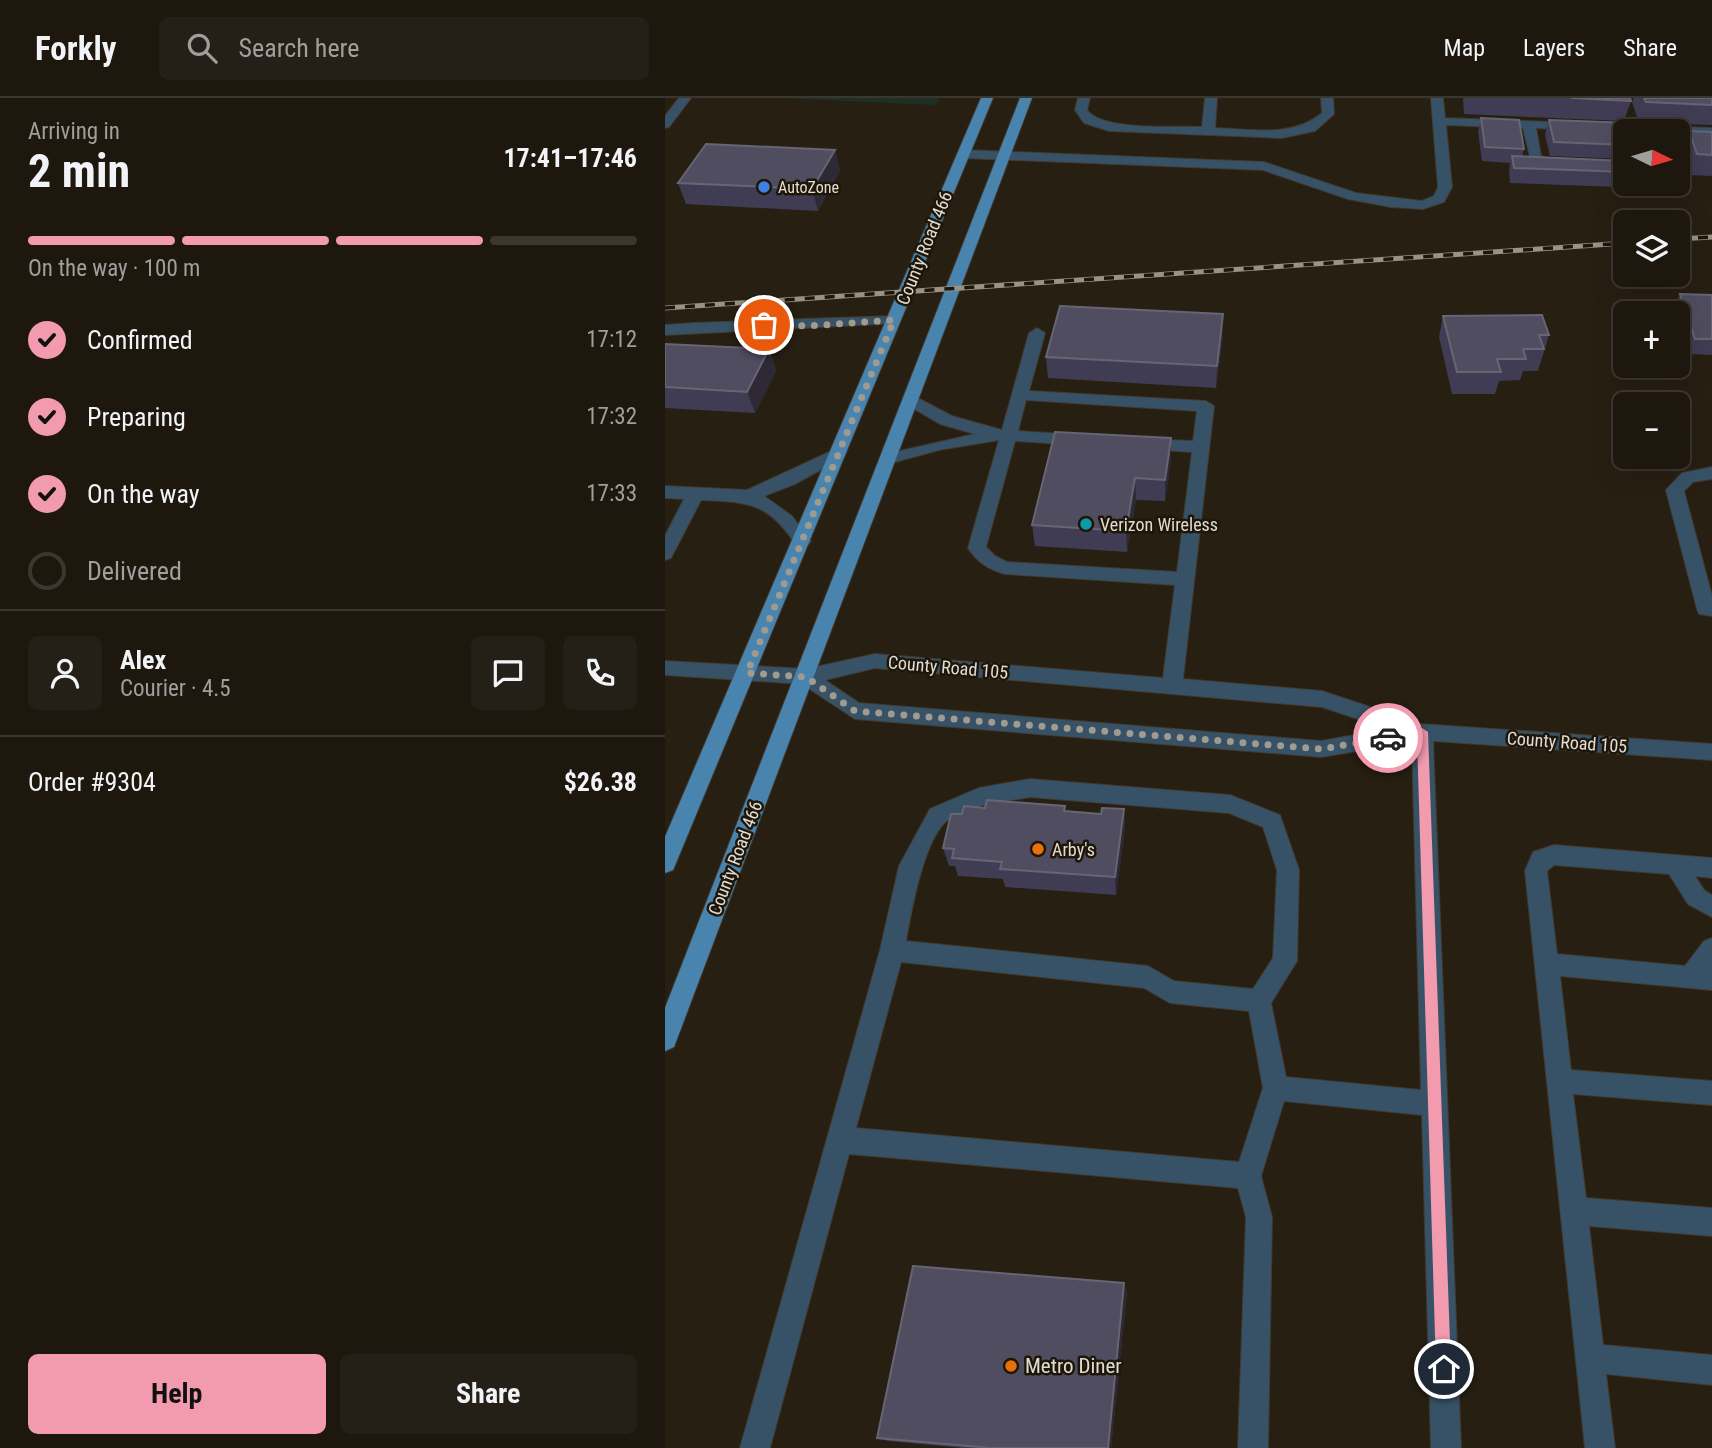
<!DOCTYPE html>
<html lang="en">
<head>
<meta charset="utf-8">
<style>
  :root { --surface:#1d170e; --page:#252017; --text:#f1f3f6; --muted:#a09f9e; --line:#3b362e; --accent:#f29aae }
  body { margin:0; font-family:"Roboto Condensed",sans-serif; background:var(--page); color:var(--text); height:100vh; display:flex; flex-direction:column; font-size:26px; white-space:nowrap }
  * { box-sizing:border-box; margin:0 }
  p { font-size:23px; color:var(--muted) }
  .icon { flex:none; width:38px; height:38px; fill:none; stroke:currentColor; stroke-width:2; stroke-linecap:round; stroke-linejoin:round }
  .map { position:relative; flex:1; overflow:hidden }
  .details { display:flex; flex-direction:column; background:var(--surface); width:665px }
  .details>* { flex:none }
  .needle { width:46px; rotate:95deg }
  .controls { position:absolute; left:948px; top:21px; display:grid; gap:14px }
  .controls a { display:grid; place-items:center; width:77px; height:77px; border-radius:10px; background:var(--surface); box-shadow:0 7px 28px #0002,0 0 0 2px var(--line); font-size:35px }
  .pin { position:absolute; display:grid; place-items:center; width:60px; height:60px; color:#fff; margin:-30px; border:4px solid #fff; border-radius:50%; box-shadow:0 2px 7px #0007 }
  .courier { position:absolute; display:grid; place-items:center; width:70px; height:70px; margin:-35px; border:5px solid #f29aae; border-radius:50%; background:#fff; color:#222; box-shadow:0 2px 9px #0007 }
  .overview em { font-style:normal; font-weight:700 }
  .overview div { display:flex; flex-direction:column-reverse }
  .overview { display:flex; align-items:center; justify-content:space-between; height:119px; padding:0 28px }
  h1 { font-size:46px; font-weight:700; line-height:52px }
  .bar { display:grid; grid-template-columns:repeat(4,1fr); gap:10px 7px; align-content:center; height:84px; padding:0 28px }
  .bar i { height:9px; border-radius:5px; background:var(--line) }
  .bar .active { background:var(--accent) }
  .bar p { grid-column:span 4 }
  .line { display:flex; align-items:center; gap:18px; padding:0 28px; border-top:2px solid var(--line) }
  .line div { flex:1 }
  .round { display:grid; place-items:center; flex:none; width:74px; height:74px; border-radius:10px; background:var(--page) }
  ol { padding:0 28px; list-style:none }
  li { display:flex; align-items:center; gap:21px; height:77px }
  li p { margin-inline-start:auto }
  li .icon { padding:7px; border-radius:50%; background:var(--accent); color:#111; stroke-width:4 }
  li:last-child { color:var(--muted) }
  li i { width:38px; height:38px; border:4px solid var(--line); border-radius:50% }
  .primary-button { display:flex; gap:14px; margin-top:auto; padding:14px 28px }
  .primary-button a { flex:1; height:80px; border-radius:10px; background:var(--accent); color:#111; font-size:28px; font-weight:700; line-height:80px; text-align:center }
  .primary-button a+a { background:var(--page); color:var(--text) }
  header { display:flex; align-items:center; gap:42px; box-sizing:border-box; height:98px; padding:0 35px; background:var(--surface); border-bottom:2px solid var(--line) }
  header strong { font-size:33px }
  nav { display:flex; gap:38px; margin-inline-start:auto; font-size:24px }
  .search { width:490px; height:63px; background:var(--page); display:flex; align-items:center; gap:18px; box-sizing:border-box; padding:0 24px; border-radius:10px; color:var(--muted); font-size:26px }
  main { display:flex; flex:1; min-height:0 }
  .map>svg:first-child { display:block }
</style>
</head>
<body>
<header>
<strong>Forkly</strong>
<div class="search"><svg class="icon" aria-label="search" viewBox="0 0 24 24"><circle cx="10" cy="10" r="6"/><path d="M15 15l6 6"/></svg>Search here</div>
<nav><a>Map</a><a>Layers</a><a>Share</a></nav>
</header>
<main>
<section class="details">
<div class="overview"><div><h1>2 min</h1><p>Arriving in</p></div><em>17:41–17:46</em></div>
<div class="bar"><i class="active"></i><i class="active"></i><i class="active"></i><i></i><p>On the way · 100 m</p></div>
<ol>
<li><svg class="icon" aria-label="check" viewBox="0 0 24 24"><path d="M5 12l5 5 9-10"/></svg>Confirmed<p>17:12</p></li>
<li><svg class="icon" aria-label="check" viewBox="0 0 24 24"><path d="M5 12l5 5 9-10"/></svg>Preparing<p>17:32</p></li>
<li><svg class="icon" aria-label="check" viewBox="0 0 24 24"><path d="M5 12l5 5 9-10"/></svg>On the way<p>17:33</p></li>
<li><i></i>Delivered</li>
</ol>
<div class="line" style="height:126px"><a class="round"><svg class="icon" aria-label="person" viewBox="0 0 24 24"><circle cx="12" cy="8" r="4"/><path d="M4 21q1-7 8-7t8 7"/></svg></a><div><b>Alex</b><p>Courier · 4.5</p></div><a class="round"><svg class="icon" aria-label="chat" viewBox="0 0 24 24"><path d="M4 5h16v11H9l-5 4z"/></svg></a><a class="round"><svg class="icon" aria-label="phone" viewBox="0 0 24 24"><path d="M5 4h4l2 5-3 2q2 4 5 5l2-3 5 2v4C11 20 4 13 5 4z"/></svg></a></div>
<div class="line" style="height:91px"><div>Order #9304</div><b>$26.38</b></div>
<div class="primary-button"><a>Help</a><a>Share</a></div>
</section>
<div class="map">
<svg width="1047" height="1350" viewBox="0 0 1047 1350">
  <rect width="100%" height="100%" fill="#271f12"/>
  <path fill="#1c3123" d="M115,0h159l-3,7z"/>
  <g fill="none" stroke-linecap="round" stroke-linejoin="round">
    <g stroke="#41392d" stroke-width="2">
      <path id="minor" d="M14,0h12l-22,29 -4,1v-12z
        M413,0h12l-3,12c15,21 89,16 115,17l3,-29h12l-2,30c37,1 77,10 107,-15l-1,-15h12l1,16 -19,17 -33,7 -173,-7 -25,-8 -9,-13z
        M766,0h12l2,20 132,5 2,3 -6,4 -37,-2 5,28 26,8c-10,8 -26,2 -36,-3l-8,-33 -77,-3 6,62 -8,15 -21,7 -32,-2 -43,-8 -85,-29 -299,-12 -6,-4 6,-4 300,12 92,31 66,8 12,-5 4,-9z
        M969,27l78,3v8l-34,-2v-3h-49l1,-5z
        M229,218l5,1v6l-234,12v-10l29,-2z
        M372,230l8,5 -16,58 177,10 8,5 -31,273 139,12 99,33 291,20v16l-279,-19 28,707h-30l-9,-333 -138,-14 -23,75 11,41 -4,231h-30l8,-231 -8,-29 -389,-34 -79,294h-30l140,-498 19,-84 31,-57 49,-21 51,-9 200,16 50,20 19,55 -2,91 -26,42 15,74 135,13 -9,-348 -91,15 -466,-38 -53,-35 -137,-9v-14l141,8 69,-15 288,24 12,-93 -170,-11c-16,-4 -28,-12 -37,-26l31,-108 -60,10 -51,14 -8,-5 2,-4 93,-21 -35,-10 -36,-21v-8l6,-1 42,22 50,14 27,-97zM361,302l171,11 -4,30 -50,-2 -8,5 8,5 49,3 -15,120 -170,-10 -12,-6 -9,-9 29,-106 65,4 8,-5 -8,-5 -62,-4zM210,570l447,39 66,22 -67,12 -462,-38 -34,-23zM365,699l199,16 34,14 14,43 -4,88 -20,31 -79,-8 -26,-15 -242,-25c5,-28 18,-104 42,-121 23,-16 55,-18 82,-23zM236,864l243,26 26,15 79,8 14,77 -24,74 -383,-34z
        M173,350l8,5 -2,4 -49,27 -31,12 28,20 19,25 -3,4h-12c-28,-43 -48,-43 -95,-45l-30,58 -6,2v-24l19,-37 -19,-1v-12l82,4z
        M1047,369v12l-19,3 -9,9 28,105v20l-13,-2 -2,-5 -31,-119 16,-17z
        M889,747l158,13v20l-17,-2 9,14 8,5v22l-24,-13 -19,-30 -115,-9 -7,6 10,83 128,12 19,-25 8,-3v52l-152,-14 11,94 141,11v24l-139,-11 13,104 126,10v28l-123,-10 14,119 109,10v30l-106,-11 9,74h-30l-60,-577 8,-19z"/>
    </g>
    <g stroke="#41392d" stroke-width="2">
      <path id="major" d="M316,0h12l-317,765 -3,7 -8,3v-36z
        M355,0h12l-355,941 -3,8 -9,4v-43z"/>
    </g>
    <use href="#minor" fill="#375267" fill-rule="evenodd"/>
    <use href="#major" fill="#4984af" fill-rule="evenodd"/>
    <g stroke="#989287" stroke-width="5">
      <path id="rail" d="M1013,141l34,-2
        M0,210l961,-65"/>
    </g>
    <use href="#rail" stroke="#1d1609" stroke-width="3.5" stroke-dasharray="10" stroke-linecap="butt"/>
  </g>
  <path fill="#3f3c54" d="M798,0h167l1,3 -7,20 -160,-7z
    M969,0h78v27l-73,-2 -7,-21z
    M816,20l43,31 -2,8 104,4v23h47l-2,5 -161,-6 -1,-12 1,-8 -28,-2 -4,-29z
    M884,22l77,11v28l-76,-3 -5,-21z
    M1024,33l23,1v44l-23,-1 -8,-23z
    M170,52l5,21 -22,40 -132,-7 -8,-21z
    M1015,196l32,1v60l-23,-1 -11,-33v-8h-2l-2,-4z
    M558,216v22l-7,52 -168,-10 -2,-21z
    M778,218l106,19 -11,36h-15l-3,9 -21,1 -4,13h-43l-13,-57z
    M0,246l104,5 7,22 -21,42 -90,-5z
    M506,340v22l-6,41 -29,-1 -9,52 -92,-6 -3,-21z
    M400,708l1,5 35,3 23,-5 1,19 -9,67 -111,-8 -2,-8 -45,-3 -3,-10h-6l-6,-18 19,-34 23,-6z
    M462,1193l-16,157h-148l-75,-7 -11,-3z"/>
  <path fill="#2e2934" d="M170,52l5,21 -22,40 -6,-22z
    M558,216v22l-7,52 1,-22z
    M104,251l7,22 -21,42 -8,-21z
    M506,340v22l-6,41v-21z
    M470,380l1,22 -9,52 -1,-21z
    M459,711l1,19 -9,67 -1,-18z
    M459,1185l3,8 -16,157h-3z"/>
  <path fill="#514d61" stroke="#676473" stroke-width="2" d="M906,0h59l1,3z
    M979,0h68v7l-66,-3z
    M816,20l38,2 5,29 -39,-2z
    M884,22l111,4 2,7h-36v14l-72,-3z
    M1024,33l23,1v23l-15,-1z
    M41,46l129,6 -23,39 -134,-6z
    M847,58l114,5v11l-112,-4z
    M1015,196l32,1v44h-17z
    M395,208l163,8 -6,52 -171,-9z
    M877,217l7,20h-10l5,14h-21l3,10h-29l4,13h-44l-14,-56z
    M0,246l104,5 -22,43 -82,-5z
    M390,334l116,6 -6,42 -30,-2 -9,53 -94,-6z
    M322,702l78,6 -1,5 37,3 1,-6 22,1 -9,68 -115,-8 2,-7 -50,-4 2,-9 -11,-1 8,-34h11l2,-8 21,2z
    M248,1168l211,17 -16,165h-117l-114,-10z"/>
  <path fill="#f29aae" d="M757,630l6,4 23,637 -7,8 -8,-8 -19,-631 -29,5 -5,-5 5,-4z"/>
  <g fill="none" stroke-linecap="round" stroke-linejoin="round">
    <path stroke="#a09a8f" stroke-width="7" stroke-dasharray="0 12.6" d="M99,227l45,1 85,-6 -147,353 59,4 49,34 466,38 67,-11"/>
  </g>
  <circle fill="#3f7fe0" stroke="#1d1609" stroke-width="2.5" cx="99" cy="89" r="7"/>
  <circle fill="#0f9aa8" stroke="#1d1609" stroke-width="2.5" cx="421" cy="426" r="7"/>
  <g fill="#e8710a" stroke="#1d1609" stroke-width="2.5">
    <circle cx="373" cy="751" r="7"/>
    <circle cx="346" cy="1268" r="7"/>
  </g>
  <g text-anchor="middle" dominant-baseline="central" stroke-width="5" stroke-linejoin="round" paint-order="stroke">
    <g font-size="16" fill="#e1dcd3" stroke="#1d1609" text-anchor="start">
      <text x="113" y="89">AutoZone</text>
    </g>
    <g font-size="18" fill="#e1dcd3" stroke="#1d1609">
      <text transform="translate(259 150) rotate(-68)">County Road 466</text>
      <text transform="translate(283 569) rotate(5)">County Road 105</text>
      <text transform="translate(902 644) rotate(4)">County Road 105</text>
      <text transform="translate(70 760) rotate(-69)">County Road 466</text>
    </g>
    <g font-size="18" fill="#e1dcd3" stroke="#1d1609" text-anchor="start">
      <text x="435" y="426">Verizon Wireless</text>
      <text x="387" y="751">Arby's</text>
    </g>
    <g font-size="21" fill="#e1dcd3" stroke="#1d1609" text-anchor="start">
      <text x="360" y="1268">Metro Diner</text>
    </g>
  </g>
</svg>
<div class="controls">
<a><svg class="needle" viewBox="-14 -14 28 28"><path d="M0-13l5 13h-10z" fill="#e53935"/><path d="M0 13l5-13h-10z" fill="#a09f9e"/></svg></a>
<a><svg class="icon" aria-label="layers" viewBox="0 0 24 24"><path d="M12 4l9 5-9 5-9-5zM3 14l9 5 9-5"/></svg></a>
<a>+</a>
<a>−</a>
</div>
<div class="pin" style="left:99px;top:227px;background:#ea580c"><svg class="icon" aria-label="bag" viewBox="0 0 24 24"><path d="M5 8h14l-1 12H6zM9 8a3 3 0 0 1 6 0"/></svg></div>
<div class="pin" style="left:779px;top:1271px;background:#1f2937"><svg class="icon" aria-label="home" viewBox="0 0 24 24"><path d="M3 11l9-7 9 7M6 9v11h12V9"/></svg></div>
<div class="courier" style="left:723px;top:640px"><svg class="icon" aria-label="car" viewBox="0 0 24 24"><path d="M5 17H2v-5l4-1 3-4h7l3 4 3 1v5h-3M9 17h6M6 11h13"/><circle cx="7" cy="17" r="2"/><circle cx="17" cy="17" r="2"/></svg></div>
</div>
</main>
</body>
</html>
